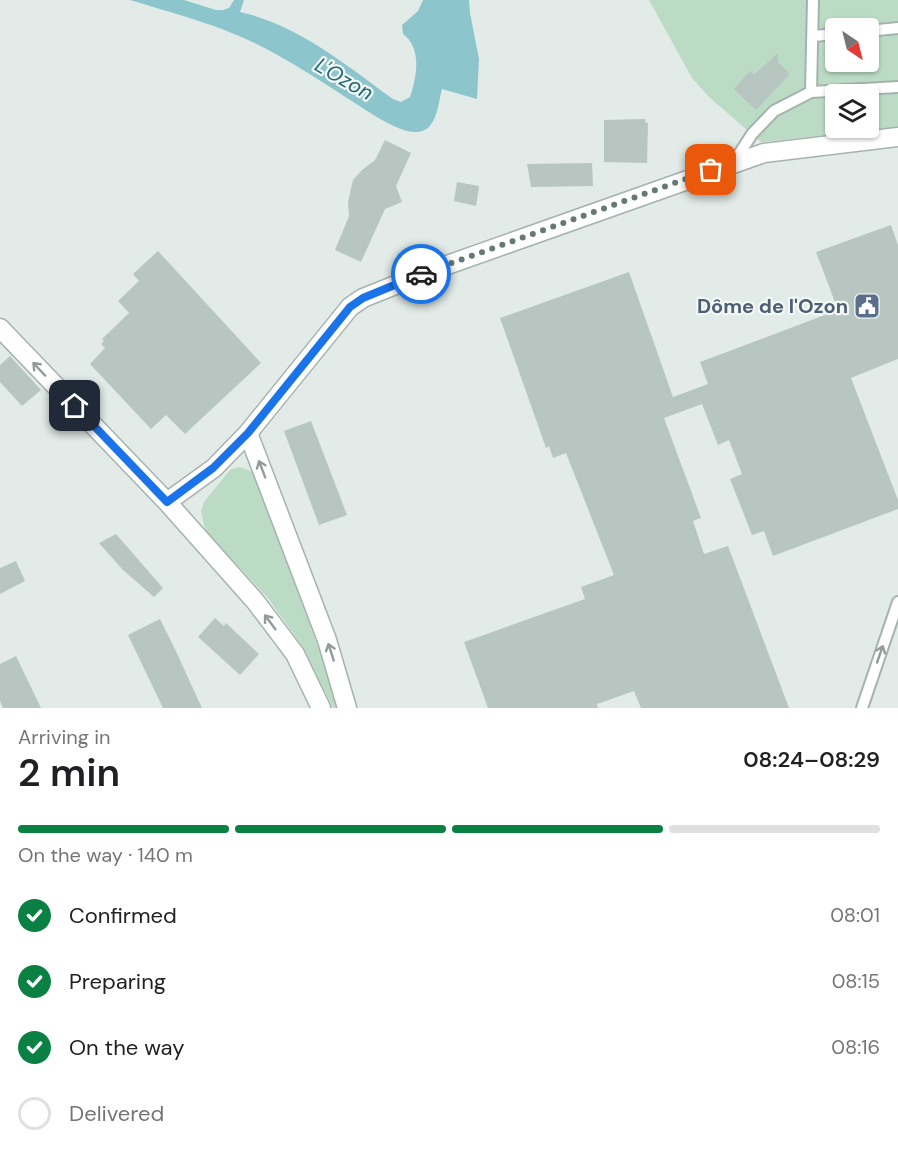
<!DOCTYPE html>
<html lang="en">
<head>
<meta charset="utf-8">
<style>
  :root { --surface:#fff; --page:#f2f2f2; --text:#202124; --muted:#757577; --line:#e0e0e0; --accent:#0b8043 }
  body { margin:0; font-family:"DM Sans",sans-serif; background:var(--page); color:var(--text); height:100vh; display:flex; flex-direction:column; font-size:22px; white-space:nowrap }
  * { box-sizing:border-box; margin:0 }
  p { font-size:20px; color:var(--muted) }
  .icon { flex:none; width:33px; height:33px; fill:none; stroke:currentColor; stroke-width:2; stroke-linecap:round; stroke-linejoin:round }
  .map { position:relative; height:708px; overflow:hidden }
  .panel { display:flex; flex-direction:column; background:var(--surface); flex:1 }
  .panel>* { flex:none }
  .needle { width:39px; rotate:145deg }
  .controls { position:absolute; left:825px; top:18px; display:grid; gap:12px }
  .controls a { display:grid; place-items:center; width:54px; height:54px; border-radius:6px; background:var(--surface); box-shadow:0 2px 4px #0004; font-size:30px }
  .pin { position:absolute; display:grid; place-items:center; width:51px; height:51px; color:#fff; margin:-26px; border-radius:12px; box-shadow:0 3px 9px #0006 }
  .courier { position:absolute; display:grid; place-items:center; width:60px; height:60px; margin:-30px; border:4px solid #1a73e8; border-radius:50%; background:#fff; color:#222; box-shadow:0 2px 8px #0007 }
  .headline em { font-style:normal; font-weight:600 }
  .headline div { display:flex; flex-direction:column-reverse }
  .headline { display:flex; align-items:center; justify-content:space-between; height:102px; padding:0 18px }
  h1 { font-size:39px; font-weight:600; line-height:45px }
  .bar { display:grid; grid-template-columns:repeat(4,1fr); gap:9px 6px; align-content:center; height:72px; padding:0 18px }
  .bar i { height:8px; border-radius:4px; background:var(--line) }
  .bar .active { background:var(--accent) }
  .bar p { grid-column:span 4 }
  ol { padding:0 18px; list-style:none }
  li { display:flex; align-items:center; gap:18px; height:66px }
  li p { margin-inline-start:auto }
  li .icon { padding:6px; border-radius:50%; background:var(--accent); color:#fff; stroke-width:4 }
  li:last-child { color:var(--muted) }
  li i { width:33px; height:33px; border:3px solid var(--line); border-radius:50% }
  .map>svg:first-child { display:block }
</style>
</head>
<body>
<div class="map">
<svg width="898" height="708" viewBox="0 0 898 708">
  <rect width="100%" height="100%" fill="#e2ebe7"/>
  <path fill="#bcdbc4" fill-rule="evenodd" d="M649,0h249v127l-137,15 -52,-45 -17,-19zM836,28h32v34h-32zM836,94h32v34h-32z
    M240,467l11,4 7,9 82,228h-7l-30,-61 -15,-21 -21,-29 -62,-67 -4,-19 3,-9 26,-32z"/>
  <path fill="#8dc5cd" d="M130,0h54l32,10h7l6,-2 5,-8h10l-4,12c58,13 106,53 153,87l8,3 9,-5c7,-21 12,-49 -7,-63l-1,-9 16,-14 5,-11h46l1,13 9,46 -2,40 -35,-10c-4,15 -5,43 -26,43 -16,1 -44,-18 -58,-27 -38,-24 -77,-51 -119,-69 -35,-15 -73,-25 -109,-36z"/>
  <path fill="#b7c6c0" d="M778,53v9l12,12 -34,36 -22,-21 16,-18 4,4z
    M645,119l1,4h2l-1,40 -43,-1v-42z
    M385,140l26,13 -15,33 6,16 -17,7 -24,53 -26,-12 14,-34 -1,-14 5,-22 9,-10 13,-10z
    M592,163l1,23 -62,1 -4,-23z
    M457,182l22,4 -3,20 -22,-5z
    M891,225l7,20v114l-47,19 47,122v9l-125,47 -9,-25 -12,4 -22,-56 12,-5 -13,-34 -11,5 -16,-41 -38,14 37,100 -8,3 11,33 24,-8 61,162h-148l-7,-17 -37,13 1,4h-110l-24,-66 121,-43 -4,-12 33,-12 -48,-122 -13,5 -4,-12 -3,2 -46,-130 129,-46 44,125 35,-13 -8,-22 138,-52 -22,-58z
    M158,251l103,112 -76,71 -19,-19 -15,14 -61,-65 15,-16 -4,-4 3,-3 -2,-2 27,-26 -11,-12 21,-20 -6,-7z
    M10,356l31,34 -19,16 -22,-24v-17z
    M311,421l36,94 -28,10 -35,-94z
    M116,534l47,54 -9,9 -31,-27 -24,-27z
    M16,561l9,20 -25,13v-26z
    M215,618l9,8 2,-3 33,31 -19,21 -42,-38z
    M160,619l13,26 29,63h-39l-35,-73z
    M16,656l25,52h-38l-3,-7v-37z"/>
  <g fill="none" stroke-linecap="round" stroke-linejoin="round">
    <g stroke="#a5b3ae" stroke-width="14">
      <path id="service" d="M868,31l30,-3
        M813,36l23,-2
        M811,92l87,-5
        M734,162l18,-28 22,-23 37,-19 2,-92
        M862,708l36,-106"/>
    </g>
    <g stroke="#a5b3ae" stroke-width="21">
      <path id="minor" d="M0,328l167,174 88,99 40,53 26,54
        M248,433l79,207 20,68
        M167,502l47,-34 34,-35 102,-126 13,-9 70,-28 331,-117 134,-16"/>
    </g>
    <use href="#service" stroke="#fff" stroke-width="10"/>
    <use href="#minor" stroke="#fff" stroke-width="18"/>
  </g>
  <defs><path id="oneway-shaft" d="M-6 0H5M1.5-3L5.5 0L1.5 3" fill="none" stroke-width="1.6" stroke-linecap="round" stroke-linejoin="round" transform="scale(1.5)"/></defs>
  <g stroke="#919d9a">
    <use href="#oneway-shaft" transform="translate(39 369) rotate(-133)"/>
    <use href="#oneway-shaft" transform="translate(262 469) rotate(-111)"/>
    <use href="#oneway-shaft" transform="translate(270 622) rotate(-127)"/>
    <use href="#oneway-shaft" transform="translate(331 652) rotate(-108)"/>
    <use href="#oneway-shaft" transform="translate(880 654) rotate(-71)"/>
  </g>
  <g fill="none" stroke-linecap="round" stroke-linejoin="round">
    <path stroke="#667973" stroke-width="6" stroke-dasharray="0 10.8" d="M421,274l290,-104"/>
    <path stroke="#1a73e8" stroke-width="8" d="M75,406l92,96 46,-34 35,-35 102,-126 13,-9 58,-24"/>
  </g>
  <defs>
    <g id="civic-square" transform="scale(1.35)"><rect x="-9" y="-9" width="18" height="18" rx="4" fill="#5c6f8a" stroke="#f2f8f5"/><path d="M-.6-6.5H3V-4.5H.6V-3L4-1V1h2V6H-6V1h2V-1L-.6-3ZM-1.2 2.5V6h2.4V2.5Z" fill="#fff"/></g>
  </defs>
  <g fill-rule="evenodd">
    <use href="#civic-square" x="867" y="306"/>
  </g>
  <g text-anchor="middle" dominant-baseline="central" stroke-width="4.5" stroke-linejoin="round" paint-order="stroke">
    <g font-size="20" font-weight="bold" fill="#4e5e75" stroke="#f2f8f5" text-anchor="end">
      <text x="848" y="306">Dôme de l'Ozon</text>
    </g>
    <g font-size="21" font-style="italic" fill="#216773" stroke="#f2f8f5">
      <text transform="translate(344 79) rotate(30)">L'Ozon</text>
    </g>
  </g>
</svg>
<div class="controls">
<a><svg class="needle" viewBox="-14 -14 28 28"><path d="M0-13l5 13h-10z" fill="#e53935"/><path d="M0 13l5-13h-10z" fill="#757577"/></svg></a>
<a><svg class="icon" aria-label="layers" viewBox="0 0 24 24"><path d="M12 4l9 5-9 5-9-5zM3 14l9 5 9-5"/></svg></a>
</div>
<div class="pin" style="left:711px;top:170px;background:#ea580c"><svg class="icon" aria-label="bag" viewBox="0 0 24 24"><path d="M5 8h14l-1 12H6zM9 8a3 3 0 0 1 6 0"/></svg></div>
<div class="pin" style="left:75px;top:406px;background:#1f2937"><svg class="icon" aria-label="home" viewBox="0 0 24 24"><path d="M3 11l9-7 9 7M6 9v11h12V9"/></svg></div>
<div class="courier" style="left:421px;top:274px"><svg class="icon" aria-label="car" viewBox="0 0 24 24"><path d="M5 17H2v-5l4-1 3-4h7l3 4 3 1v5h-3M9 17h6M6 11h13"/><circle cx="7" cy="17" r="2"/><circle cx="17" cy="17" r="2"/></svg></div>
</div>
<section class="panel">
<div class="headline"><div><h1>2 min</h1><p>Arriving in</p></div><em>08:24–08:29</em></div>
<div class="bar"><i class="active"></i><i class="active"></i><i class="active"></i><i></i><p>On the way · 140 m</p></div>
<ol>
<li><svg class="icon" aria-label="check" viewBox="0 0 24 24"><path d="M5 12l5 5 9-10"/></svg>Confirmed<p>08:01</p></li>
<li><svg class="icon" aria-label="check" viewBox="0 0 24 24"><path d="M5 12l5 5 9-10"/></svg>Preparing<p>08:15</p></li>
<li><svg class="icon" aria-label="check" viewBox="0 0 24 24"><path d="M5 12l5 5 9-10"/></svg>On the way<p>08:16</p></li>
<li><i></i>Delivered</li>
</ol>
</section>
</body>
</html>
